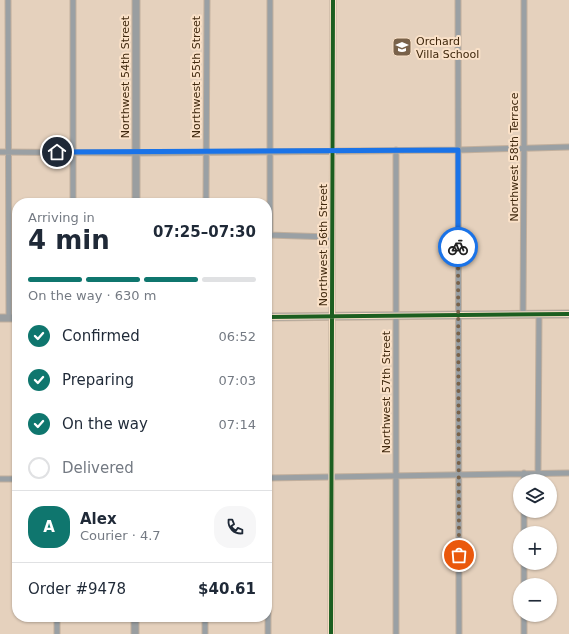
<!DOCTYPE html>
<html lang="en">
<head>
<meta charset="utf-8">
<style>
  :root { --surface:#fff; --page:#f6f6f7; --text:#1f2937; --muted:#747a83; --line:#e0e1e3; --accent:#0f766e }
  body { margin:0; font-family:"DejaVu Sans",sans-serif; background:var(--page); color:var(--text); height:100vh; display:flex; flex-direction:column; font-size:15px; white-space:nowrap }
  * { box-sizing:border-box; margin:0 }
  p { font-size:13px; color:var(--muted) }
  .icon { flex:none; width:22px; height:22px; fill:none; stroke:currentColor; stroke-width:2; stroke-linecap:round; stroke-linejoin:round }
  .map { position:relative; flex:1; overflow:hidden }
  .details { position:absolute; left:12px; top:198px; width:260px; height:424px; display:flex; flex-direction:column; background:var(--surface); border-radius:16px; box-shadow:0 1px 3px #0004 }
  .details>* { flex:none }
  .fabs { position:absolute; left:513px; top:474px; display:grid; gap:8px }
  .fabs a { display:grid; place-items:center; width:44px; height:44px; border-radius:50%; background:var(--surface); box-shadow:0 1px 3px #0004; font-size:20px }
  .pin { position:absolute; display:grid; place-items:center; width:34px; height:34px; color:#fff; margin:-17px; border:2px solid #fff; border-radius:50%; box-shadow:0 1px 4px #0007 }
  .courier { position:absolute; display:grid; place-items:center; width:40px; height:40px; margin:-20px; border:3px solid #1a73e8; border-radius:50%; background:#fff; color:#222; box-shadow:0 1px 5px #0007 }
  .headline em { font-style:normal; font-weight:600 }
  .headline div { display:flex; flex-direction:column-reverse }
  .headline { display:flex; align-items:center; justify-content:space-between; height:68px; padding:0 16px }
  h1 { font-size:26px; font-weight:600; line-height:30px }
  .bar { display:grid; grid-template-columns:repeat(4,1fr); gap:6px 4px; align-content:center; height:48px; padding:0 16px }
  .bar i { height:5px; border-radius:3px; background:var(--line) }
  .bar .on { background:var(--accent) }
  .bar p { grid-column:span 4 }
  .line { display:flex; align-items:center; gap:10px; padding:0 16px; border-top:1px solid var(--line) }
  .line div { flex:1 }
  .round { display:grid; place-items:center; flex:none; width:42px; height:42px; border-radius:16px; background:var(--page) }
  ol { padding:0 16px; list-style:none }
  li { display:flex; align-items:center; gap:12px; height:44px }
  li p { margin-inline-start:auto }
  li .icon { padding:4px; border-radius:50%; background:var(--accent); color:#fff; stroke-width:4 }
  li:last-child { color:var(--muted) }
  li i { width:22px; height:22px; border:2px solid var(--line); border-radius:50% }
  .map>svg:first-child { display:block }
</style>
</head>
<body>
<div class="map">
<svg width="569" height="634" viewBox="0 0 569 634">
  <rect width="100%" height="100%" fill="#e5d1bd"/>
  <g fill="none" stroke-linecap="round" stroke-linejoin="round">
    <g stroke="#c1af9d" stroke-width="7">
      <path id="street" d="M8,0l1,318
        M270,0v235
        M458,0l1,634
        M0,152l135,1 323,-3 111,-3
        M73,203v-203
        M206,203l1,-203
        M268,235l63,2
        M523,314l1,-166v-148
        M267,329l1,149v156
        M524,473v8
        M538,473l1,-159
        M267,478l302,-5
        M0,479h17
        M524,511v22
        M524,563v22
        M524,615v19
        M57,617v17
        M205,634v-17
        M331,634c2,-211 0,-423 2,-634
        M396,634v-484"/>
    </g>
    <g stroke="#c1af9d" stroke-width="9">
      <path id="secondary" d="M136,203v-203
        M267,317l302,-3
        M0,318h17
        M135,634v-17"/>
    </g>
    <use href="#street" stroke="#9aa0a4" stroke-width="5"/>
    <use href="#secondary" stroke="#9a9ea0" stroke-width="7"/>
    <g stroke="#fae1c8" stroke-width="6">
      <path id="cycleway" d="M267,317l302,-3
        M331,634c2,-211 0,-423 2,-634"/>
    </g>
    <use href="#cycleway" stroke="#1b5e20" stroke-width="4"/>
  </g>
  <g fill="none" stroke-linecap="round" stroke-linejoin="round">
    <path stroke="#79624a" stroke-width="4" stroke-dasharray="0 7.2" d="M458,247l1,308"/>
    <path stroke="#1a73e8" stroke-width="5" d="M57,152l401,-2v97"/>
  </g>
  <defs>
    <g id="school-square" transform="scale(1)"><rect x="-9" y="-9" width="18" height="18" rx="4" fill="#79624a" stroke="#fae1c8"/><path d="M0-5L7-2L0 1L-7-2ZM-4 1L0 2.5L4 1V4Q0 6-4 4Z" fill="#fff"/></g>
  </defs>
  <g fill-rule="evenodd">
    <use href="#school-square" x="402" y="47"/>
  </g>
  <g text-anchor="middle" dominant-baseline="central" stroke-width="4" stroke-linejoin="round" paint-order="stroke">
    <g font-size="11" fill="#3f270c" stroke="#fae1c8" text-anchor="start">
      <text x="416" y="41">Orchard<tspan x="416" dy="13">Villa School</tspan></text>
    </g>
    <g font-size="11" fill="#3f270c" stroke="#fae1c8">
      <text transform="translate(125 77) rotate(-90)">Northwest 54th Street</text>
      <text transform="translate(196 77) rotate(-90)">Northwest 55th Street</text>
      <text transform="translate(514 157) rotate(-90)">Northwest 58th Terrace</text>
      <text transform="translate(323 245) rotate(-90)">Northwest 56th Street</text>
      <text transform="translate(386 392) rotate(-90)">Northwest 57th Street</text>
    </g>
  </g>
</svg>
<div class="fabs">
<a><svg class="icon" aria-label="layers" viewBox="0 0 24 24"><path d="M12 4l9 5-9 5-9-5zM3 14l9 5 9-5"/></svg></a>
<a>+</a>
<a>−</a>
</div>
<div class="pin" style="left:459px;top:555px;background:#ea580c"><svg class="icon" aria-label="bag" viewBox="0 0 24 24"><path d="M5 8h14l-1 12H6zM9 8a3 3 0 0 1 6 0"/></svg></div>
<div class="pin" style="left:57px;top:152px;background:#1f2937"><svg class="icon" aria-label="home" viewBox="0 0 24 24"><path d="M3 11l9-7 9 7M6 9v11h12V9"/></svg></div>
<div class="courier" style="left:458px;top:247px"><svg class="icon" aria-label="bike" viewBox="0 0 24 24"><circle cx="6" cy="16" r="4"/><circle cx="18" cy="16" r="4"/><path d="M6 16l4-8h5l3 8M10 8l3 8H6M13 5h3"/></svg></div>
<section class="details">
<div class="headline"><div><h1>4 min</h1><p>Arriving in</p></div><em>07:25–07:30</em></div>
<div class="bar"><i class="on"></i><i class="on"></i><i class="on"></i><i></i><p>On the way · 630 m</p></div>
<ol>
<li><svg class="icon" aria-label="check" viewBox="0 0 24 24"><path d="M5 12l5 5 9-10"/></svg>Confirmed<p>06:52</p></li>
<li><svg class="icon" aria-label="check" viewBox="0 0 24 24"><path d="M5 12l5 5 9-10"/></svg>Preparing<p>07:03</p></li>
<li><svg class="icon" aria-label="check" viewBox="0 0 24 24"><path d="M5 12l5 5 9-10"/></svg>On the way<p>07:14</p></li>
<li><i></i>Delivered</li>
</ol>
<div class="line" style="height:72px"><b class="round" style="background:var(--accent);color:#fff">A</b><div><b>Alex</b><p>Courier · 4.7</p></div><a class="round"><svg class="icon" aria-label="phone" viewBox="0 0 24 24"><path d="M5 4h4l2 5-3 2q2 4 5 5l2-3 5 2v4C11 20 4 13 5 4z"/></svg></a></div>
<div class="line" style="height:52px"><div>Order #9478</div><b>$40.61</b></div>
</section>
</div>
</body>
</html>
